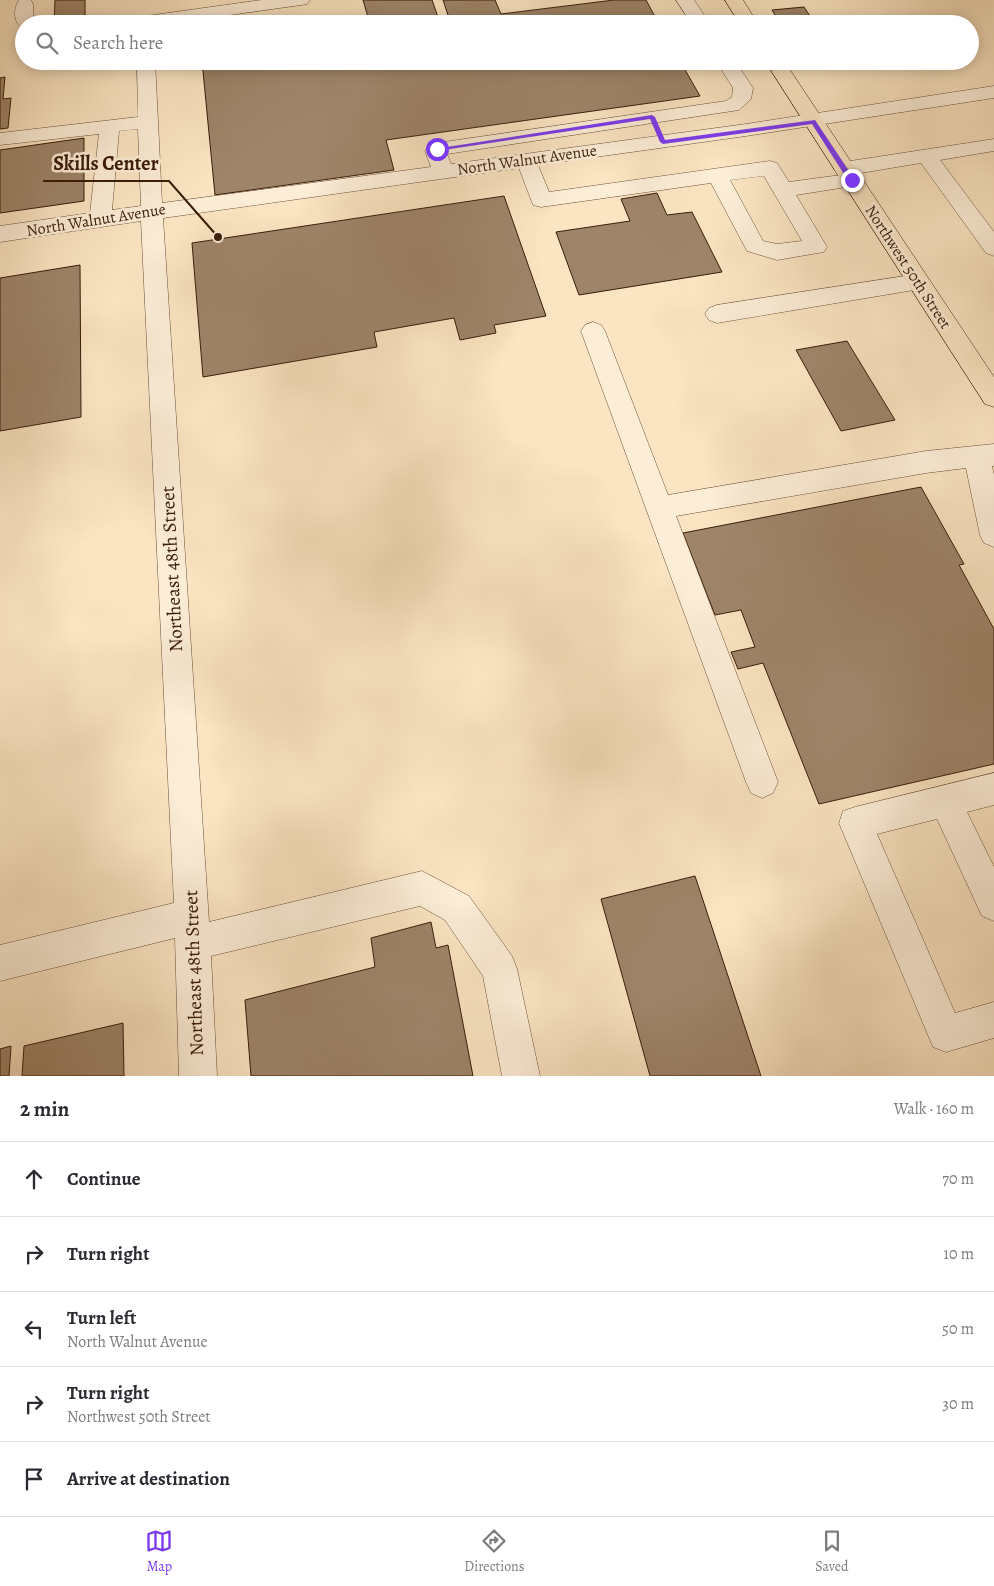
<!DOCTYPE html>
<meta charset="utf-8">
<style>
body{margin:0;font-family:Alegreya,serif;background:#f2f2f3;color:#2b2b33}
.stop{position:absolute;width:15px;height:15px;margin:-11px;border:4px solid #7c3aed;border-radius:50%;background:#fff}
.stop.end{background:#7c3aed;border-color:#fff;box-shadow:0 1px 5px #0008}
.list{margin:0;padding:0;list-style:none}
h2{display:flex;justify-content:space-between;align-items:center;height:65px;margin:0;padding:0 20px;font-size:21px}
h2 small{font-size:16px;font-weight:400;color:#7c7c81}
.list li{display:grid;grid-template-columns:32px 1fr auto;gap:15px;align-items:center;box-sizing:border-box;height:75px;padding:0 20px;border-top:1px solid #e1e1e2}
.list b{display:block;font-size:19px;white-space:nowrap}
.list p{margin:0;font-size:16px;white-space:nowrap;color:#7c7c81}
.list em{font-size:16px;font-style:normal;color:#7c7c81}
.icon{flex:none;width:28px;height:28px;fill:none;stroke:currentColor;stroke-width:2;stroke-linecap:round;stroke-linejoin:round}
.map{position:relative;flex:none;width:994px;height:1076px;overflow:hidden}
.search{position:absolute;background:#fff;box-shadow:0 2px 12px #0003;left:15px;right:15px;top:15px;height:55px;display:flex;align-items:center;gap:12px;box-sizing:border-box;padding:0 18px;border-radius:28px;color:#7c7c81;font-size:19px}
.sheet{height:440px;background:#fff}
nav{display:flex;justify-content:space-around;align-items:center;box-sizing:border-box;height:70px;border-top:1px solid #e1e1e2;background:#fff;font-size:14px;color:#7c7c81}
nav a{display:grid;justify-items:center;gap:2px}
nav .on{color:#7c3aed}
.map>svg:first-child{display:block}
.building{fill:#9e8469;stroke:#3a1c0a}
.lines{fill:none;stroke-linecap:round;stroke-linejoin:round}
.minor-casing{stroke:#6a4e38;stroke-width:1}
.major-casing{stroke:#3a1c0a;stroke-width:1}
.minor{fill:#fcedd7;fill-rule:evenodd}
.major{fill:#fae4c1;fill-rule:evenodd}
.route{fill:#7c3aed}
.labels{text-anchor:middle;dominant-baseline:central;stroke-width:5;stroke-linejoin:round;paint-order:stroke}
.far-street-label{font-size:16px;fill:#3a1c0a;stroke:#fcedd7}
.street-label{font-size:19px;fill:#3a1c0a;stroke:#fcedd7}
.leader{fill:none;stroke:#3a1c0a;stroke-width:2}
.callout-dot{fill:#3a1c0a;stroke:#fcedd7;stroke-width:2}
.callout-label{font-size:20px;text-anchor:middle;font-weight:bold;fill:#3a1c0a;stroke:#fcedd7;stroke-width:5;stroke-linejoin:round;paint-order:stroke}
</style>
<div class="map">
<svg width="994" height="1076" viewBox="0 0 994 1076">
<rect width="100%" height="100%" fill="#fae4c1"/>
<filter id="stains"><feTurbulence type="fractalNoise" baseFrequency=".004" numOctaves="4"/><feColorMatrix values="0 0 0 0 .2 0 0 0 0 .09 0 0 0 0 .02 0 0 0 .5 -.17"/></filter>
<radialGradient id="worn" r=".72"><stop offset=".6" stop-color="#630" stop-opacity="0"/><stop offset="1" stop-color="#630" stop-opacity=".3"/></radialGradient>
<!-- building -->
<path class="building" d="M55,0H85V22L54,24Z
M363,0H432L440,23L450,21L443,0H495L501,14L614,0H646L659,24H370Z
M804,7L812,19L780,23L772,10Z
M202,61H680L700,96L386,140L394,170L215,195Z
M830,61H882L834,68Z
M5,77L3,99L11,98L8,128L0,129V78Z
M84,138V201L0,213V150Z
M657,193L667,215L692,212L722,272L579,295L556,232L630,221L621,199Z
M504,196L546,316L494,325L496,333L460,340L454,318L374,332L377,347L203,377L192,243Z
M80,265L81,417L0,431V278Z
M847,341L895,420L841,431L796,350Z
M921,487L964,564L959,565L994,629V764L819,804L763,663L738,669L731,652L755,647L741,610L715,615L683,533Z
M695,876L761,1076H650L601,899Z
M431,922L436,948L448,945L473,1076H251L245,1000L375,967L371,938Z
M123,1023L124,1076H22L24,1046Z
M11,1046L9,1076H0V1049Z"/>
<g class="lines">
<defs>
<path id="minor" d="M19,0H31C36,8 31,16 36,24H24V29C13,24 13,9 19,0Z
M262,0H310L307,4L301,5L166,24H116L119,20L125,19Z
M676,0H694L710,24H692Z
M137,61H155L162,203L431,167L425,151L430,144L437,143L726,101L732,97L733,88L716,61H735L753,88L751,99L739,110L447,154L451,164L746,124L994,86V98L746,136L538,165L549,192L770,161L777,163L789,182L841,175L837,174L834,169L837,164L844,162L994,139V151L940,160L994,232V256L986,253L921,163L855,174L859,175L862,180L859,185L796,195L827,247L824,252L777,260L747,251L711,183L541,207L533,205L519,168L163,218L209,922L422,871L469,896L512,956L517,969L540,1076H502L483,976L445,920L420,906L211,956L217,1076H179L175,938L0,981V945L174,903L141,221L0,242V226L90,213L99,134L0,145V133L138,117ZM138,129L141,206L112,210L119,131ZM764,176L802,241L777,244L763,241L730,180Z
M918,274L926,276L929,282L926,288L717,323L709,320L705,314L709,308L717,305Z
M593,322L601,325L605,331L668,495L926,451L994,444V466H992L994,475V547L984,543L980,535L966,468L926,473L676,516L778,782L773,793L762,798L751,793L746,782L581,331L585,325Z
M994,773V805L967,812L994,867V921L982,916L937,819L877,834L955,1013L994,1002V1038L946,1052L933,1047L839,823L843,811L855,807Z"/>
<path id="major" d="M725,0H743L758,24H740Z
M765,61H784L994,377V407L985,404Z"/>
</defs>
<!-- minor casing -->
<use href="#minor" class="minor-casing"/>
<!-- major casing -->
<use href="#major" class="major-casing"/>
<!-- minor -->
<use href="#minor" class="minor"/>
<!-- major -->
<use href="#major" class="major"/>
</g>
<!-- route -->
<path class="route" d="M652,115L655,117L665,140L815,120L855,180L849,182L812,124L663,144L660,142L650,119L437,151L434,149Z"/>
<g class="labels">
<!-- far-street labels -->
<g class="far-street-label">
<text transform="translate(527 160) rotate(-8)">North Walnut Avenue</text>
<text transform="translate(96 220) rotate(-9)">North Walnut Avenue</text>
<text transform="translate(908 267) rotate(57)">Northwest 50th Street</text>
</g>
<!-- street labels -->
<g class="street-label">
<text transform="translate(172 569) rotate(-93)">Northeast 48th Street</text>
<text transform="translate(194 973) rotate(-92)">Northeast 48th Street</text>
</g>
</g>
<!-- callouts -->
<path class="leader" d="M218 237L169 181H43"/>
<circle class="callout-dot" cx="218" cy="237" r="5"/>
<g class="callout-label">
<text x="106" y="170">Skills Center</text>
</g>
<rect width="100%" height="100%" filter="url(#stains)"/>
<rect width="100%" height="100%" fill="url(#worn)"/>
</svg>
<div class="stop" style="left:437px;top:149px"></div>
<div class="stop end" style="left:852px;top:180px"></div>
<div class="search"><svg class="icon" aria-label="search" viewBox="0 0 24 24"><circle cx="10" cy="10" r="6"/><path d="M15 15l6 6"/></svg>Search here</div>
</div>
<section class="sheet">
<h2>2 min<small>Walk · 160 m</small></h2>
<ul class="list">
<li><svg class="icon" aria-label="ahead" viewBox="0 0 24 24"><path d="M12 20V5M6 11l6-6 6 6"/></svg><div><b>Continue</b></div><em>70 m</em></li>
<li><svg class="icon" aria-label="right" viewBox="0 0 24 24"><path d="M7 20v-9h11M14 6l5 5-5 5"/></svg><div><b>Turn right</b></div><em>10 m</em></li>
<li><svg class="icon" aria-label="left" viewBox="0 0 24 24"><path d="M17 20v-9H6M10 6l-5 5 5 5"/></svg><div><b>Turn left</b><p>North Walnut Avenue</p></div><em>50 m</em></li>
<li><svg class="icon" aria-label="right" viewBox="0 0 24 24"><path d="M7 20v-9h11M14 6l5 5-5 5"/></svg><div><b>Turn right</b><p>Northwest 50th Street</p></div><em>30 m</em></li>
<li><svg class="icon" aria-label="arrive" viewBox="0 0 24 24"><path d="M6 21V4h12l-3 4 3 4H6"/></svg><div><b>Arrive at destination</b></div></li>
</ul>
</section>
<nav>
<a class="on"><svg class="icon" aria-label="map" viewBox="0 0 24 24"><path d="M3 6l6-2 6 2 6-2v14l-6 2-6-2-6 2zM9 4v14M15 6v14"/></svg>Map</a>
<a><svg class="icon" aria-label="directions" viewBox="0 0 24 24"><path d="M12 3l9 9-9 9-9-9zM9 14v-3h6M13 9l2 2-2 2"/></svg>Directions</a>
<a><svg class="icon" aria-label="saved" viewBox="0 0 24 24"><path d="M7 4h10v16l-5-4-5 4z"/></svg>Saved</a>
</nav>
